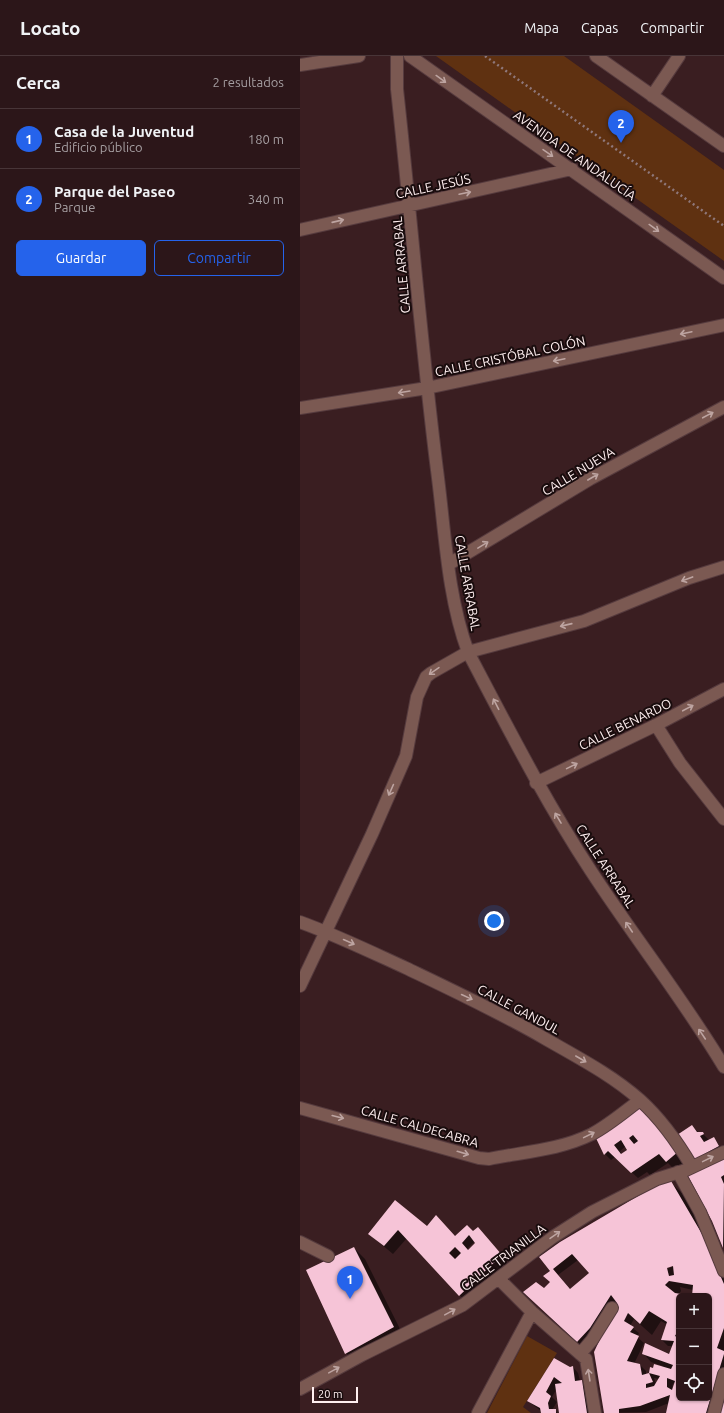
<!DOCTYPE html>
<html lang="es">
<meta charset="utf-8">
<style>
body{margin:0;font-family:Ubuntu,sans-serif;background:#341f22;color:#f1f3f6}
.controls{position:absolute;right:12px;bottom:12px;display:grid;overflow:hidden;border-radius:6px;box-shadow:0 1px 3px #0004}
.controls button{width:36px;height:36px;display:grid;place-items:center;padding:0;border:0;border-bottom:1px solid #483538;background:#2c1619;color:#f1f3f6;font:20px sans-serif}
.scale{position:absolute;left:12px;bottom:10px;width:46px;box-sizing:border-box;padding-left:4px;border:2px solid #ffeff0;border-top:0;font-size:11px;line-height:14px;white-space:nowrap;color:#ffeff0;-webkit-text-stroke:3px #190c0d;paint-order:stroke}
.you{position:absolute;left:194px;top:865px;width:14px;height:14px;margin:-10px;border:3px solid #fff;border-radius:50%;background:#1a73e8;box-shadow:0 0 0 6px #1a73e833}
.badge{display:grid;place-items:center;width:26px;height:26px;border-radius:50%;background:#2563eb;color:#fff;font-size:13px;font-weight:700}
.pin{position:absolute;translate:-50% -33px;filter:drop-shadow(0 1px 2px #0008)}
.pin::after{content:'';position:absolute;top:21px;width:14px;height:12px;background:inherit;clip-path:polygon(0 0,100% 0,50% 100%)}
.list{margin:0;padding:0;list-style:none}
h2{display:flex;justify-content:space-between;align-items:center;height:52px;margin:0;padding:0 16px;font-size:17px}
h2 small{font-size:13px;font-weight:400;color:#a69fa2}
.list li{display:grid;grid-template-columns:26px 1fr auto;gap:12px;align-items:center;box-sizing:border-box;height:60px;padding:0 16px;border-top:1px solid #483538}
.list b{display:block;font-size:15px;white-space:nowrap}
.list p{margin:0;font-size:13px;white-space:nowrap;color:#a69fa2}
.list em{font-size:13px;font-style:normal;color:#a69fa2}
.actions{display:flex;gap:8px;padding:12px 16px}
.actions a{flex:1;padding:9px 0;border:1px solid #2563eb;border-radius:6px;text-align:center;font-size:14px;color:#2563eb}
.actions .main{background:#2563eb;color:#fff}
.icon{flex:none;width:22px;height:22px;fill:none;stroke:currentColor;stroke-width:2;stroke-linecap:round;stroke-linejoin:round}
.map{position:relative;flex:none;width:424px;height:1357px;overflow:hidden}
header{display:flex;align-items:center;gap:24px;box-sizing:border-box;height:56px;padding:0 20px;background:#2c1619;border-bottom:1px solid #483538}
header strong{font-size:19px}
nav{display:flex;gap:22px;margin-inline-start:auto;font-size:14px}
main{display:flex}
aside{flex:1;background:#2c1619}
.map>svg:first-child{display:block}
.park{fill:#5f3111}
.shadow{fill:#0007;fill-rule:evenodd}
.building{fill:#f6c4d7;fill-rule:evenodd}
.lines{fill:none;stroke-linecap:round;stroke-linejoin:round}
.minor-casing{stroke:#563b3e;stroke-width:14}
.path{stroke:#8f787b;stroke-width:2.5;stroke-dasharray:2 3;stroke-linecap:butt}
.minor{stroke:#7b5952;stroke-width:12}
.oneway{stroke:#bda4a1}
.labels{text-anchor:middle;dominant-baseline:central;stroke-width:4;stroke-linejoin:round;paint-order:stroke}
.street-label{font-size:13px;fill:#ffeff0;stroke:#190c0d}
</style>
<header>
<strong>Locato</strong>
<nav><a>Mapa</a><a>Capas</a><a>Compartir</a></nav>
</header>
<main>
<aside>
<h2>Cerca<small>2 resultados</small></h2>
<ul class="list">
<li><span class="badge">1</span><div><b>Casa de la Juventud</b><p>Edificio público</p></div><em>180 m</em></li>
<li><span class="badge">2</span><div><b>Parque del Paseo</b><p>Parque</p></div><em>340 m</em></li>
</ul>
<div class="actions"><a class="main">Guardar</a><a>Compartir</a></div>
</aside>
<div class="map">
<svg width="424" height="1357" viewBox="0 0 424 1357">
<rect width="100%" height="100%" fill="#3a1e21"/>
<!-- park -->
<path class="park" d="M136,0H264L424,114V205Z
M227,1280L257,1297L223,1351L231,1357H187Z"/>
<!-- shadow -->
<path class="shadow" d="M337,1049L387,1104L375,1114L368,1107L350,1119L347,1116L338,1122L315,1101L311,1104L305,1098L296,1081ZM326,1090L329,1094L322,1099L320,1095Z
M392,1070L399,1077H402L409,1084L414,1082L424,1097V1191L412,1164L402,1108L379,1079Z
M370,1126L382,1137L412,1189L410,1190L424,1224V1323L414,1357H367L369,1347L346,1356L304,1357L318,1247L316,1245L306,1259L286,1294L233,1245L251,1226V1215L240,1201ZM278,1204L297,1224L271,1234L258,1219ZM374,1208V1210L363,1215L362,1213ZM380,1231L393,1234V1240H409V1342H379V1240H385L378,1239L381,1235ZM334,1263L352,1279L361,1265L368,1269L362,1284L368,1290H373L370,1299L343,1297L351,1306L363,1310L354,1314L351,1312L350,1318L346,1319V1315L340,1309L334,1308L344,1287L337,1281L339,1277L330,1270ZM354,1322L359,1323L356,1328ZM373,1327L375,1328L371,1338Z
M95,1145L127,1171L155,1181L173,1176L183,1178L207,1205L168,1248L107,1182L93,1198L69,1178ZM175,1185L176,1187L168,1195L167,1193Z
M54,1192L65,1203L105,1283L57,1308L46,1297Z
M254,1303L270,1312L273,1311L278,1317L280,1325L290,1334L294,1357H260L256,1334L252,1341L257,1346L252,1354L258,1357H242L241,1355L228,1345Z"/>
<!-- building -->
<path class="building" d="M338,1048L379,1095L366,1106L359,1098L331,1117L308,1095L304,1099L295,1080ZM333,1079L338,1085L334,1088L329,1082ZM321,1084L327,1094L321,1098L314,1089Z
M392,1069L397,1076H403L404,1078L400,1080L404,1086L414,1081L419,1090L395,1103L377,1079Z
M424,1098V1119L421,1121L424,1128L423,1192L412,1165L387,1118Z
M367,1123L371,1125L402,1178L424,1228V1272L417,1292L424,1295V1298L406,1357H366L370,1339L340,1350L319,1353V1357H304L294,1296L317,1247L311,1239L290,1272L277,1286L223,1236L236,1226L244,1232L250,1226L243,1220L250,1215L239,1201L260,1186ZM272,1198L289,1217L270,1233L253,1213ZM373,1210L374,1219L369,1220L367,1212ZM369,1225L393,1229L392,1240H409V1342H379V1282L375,1280L379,1273L376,1271L379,1267V1240L387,1239L375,1237L365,1229ZM349,1255L367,1266L361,1284L374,1285L369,1298L345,1287L342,1298L373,1309L371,1313L354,1308L353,1312L350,1311L349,1317L360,1320L354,1330L346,1332V1328L353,1326L349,1317L342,1319L340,1308L327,1305L339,1280L330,1276L334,1271L324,1265L328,1257L340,1268ZM367,1322L375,1325L372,1334L367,1331Z
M95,1144L127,1170L136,1159L155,1180L167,1169L173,1175L178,1171L202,1199L159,1240L98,1174L84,1190L68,1178ZM169,1179L175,1187L168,1194L162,1187ZM155,1191L161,1197L155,1203L149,1197Z
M54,1191L94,1271L45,1298L6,1214Z
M254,1302L270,1311L273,1310L275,1325L282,1324L287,1357H259L255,1328L262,1327L254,1321L246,1336L251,1340L248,1347L249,1353H256V1357H241L240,1352L227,1345Z
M424,1340V1357H419Z"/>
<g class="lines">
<defs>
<path id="minor" d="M97,0V33C111,160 121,287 137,414C145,474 147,539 168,596C207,670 245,745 291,815C334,881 384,944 424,1011
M110,0L424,222
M296,0L424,90
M0,9L59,0
M352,40L379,0
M0,174L272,113
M0,352L127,332L424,269
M149,508L290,423L424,351
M356,669L380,707L424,763
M236,727L356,669L424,633
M0,866C36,879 71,896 106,912C152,934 199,956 244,982C277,1001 312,1019 340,1044C361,1063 378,1087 392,1111
M0,930L72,778L106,700L117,641L126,621L131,617L168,596L284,565L389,522L424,511
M0,1052L179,1102L189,1103C223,1096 260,1094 292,1078C309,1069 324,1056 340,1044
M378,1116L400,1156L424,1215
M0,1186L28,1200
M199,1223L232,1256L286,1303L295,1357
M280,1298L292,1284L312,1252
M0,1333L62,1299L163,1249L253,1181L292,1156L357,1123L386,1114L424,1096
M178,1357L232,1256
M414,1357L424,1318"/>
</defs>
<!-- minor casing -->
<use href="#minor" class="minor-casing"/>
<!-- path -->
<path class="path" d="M185,0L424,170"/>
<!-- minor -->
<use href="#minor" class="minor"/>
</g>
<!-- one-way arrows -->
<defs><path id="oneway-shaft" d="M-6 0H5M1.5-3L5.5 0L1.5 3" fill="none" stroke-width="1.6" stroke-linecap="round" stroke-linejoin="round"/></defs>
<g class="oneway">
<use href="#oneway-shaft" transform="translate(141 23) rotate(36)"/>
<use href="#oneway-shaft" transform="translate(248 97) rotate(35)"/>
<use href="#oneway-shaft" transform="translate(165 137) rotate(-12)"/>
<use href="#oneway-shaft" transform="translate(38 165) rotate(-13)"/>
<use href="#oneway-shaft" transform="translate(354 172) rotate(36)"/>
<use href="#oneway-shaft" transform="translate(386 277) rotate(168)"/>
<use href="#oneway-shaft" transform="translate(259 304) rotate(168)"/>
<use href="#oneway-shaft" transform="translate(104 336) rotate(171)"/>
<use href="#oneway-shaft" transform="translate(408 359) rotate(-28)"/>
<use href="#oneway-shaft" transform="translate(293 421) rotate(-30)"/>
<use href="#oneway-shaft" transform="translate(183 489) rotate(-31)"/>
<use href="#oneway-shaft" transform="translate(387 523) rotate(160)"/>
<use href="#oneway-shaft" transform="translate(266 569) rotate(167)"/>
<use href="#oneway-shaft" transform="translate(134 615) rotate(145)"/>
<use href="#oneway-shaft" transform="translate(196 648) rotate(-117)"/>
<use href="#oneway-shaft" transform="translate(388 652) rotate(-28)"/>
<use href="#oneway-shaft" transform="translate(272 710) rotate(-26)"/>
<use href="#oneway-shaft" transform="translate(91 734) rotate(114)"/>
<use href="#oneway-shaft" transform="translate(258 762) rotate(-121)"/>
<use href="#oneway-shaft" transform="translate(329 871) rotate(-124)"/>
<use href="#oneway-shaft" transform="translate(49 886) rotate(24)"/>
<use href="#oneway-shaft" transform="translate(167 941) rotate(25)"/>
<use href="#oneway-shaft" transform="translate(402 978) rotate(-124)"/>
<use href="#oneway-shaft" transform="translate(281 1003) rotate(30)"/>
<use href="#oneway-shaft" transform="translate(38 1061) rotate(14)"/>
<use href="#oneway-shaft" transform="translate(289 1079) rotate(-26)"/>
<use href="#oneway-shaft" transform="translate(163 1097) rotate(16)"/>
<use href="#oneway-shaft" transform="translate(408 1103) rotate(-26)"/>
<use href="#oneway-shaft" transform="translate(255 1179) rotate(-35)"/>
<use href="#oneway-shaft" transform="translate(150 1256) rotate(-29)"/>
<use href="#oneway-shaft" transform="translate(34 1314) rotate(-29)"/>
<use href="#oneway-shaft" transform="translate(289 1319) rotate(-99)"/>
</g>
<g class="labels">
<!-- street labels -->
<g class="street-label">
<text transform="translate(275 99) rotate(35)">AVENIDA DE ANDALUCÍA</text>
<text transform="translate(133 130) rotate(-12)">CALLE JESÚS</text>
<text transform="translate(101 209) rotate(-95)">CALLE ARRABAL</text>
<text transform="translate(210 300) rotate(-12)">CALLE CRISTÓBAL COLÓN</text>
<text transform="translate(278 415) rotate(-31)">CALLE NUEVA</text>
<text transform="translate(168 527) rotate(80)">CALLE ARRABAL</text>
<text transform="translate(325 668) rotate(-26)">CALLE BENARDO</text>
<text transform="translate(306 810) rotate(57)">CALLE ARRABAL</text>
<text transform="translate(219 953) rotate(28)">CALLE GANDUL</text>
<text transform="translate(120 1070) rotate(16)">CALLE CALDECABRA</text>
<text transform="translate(203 1201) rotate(-37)">CALLE TRIANILLA</text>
</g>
</g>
</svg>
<div class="controls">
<button>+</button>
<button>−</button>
<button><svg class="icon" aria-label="locate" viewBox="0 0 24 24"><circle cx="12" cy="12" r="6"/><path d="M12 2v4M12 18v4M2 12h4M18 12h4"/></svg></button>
</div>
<div class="scale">20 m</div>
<div class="you"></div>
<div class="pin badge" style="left:50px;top:1243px">1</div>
<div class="pin badge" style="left:321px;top:87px">2</div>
</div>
</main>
